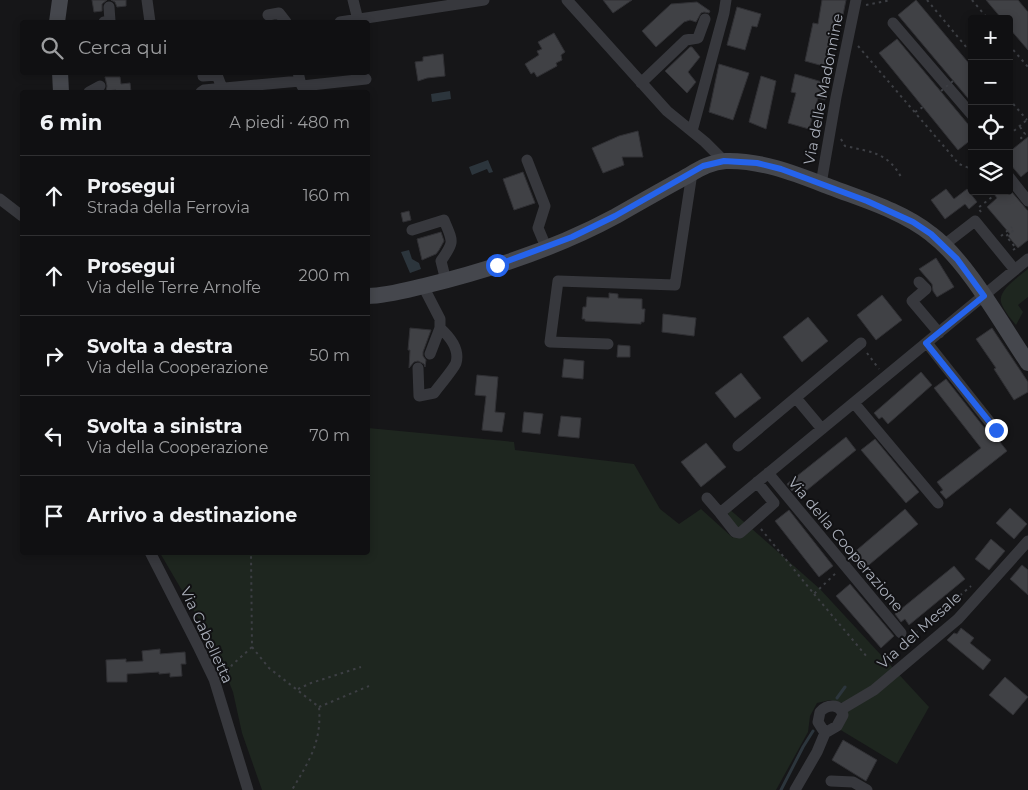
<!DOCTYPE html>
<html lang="it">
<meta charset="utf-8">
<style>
body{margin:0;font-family:Montserrat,sans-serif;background:#19191b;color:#f1f3f6}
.controls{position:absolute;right:15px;top:15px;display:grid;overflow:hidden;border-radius:5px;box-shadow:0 2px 8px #0003}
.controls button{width:45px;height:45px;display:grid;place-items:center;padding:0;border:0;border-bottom:1px solid #303032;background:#101012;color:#f1f3f6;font:25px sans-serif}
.stop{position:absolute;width:15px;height:15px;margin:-11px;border:4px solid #2563eb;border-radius:50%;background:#fff}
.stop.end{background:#2563eb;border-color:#fff;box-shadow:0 1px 5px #0008}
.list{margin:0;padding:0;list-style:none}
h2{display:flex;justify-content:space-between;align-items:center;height:65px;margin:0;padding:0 20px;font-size:21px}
h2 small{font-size:16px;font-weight:400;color:#9c9d9f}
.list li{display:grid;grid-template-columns:32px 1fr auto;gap:15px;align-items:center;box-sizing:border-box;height:80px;padding:0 20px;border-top:1px solid #303032}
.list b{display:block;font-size:19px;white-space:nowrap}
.list p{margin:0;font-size:16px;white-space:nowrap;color:#9c9d9f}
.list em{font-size:16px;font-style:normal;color:#9c9d9f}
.icon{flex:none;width:28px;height:28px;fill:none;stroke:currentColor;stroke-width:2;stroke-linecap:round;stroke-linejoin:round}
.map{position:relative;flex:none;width:1028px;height:790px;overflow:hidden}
.search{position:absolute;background:#101012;box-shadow:0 2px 8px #0003;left:20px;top:20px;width:350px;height:55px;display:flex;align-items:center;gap:12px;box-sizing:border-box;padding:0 18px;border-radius:5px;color:#9c9d9f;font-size:19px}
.panel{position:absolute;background:#101012;box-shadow:0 2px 8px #0003;left:20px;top:90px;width:350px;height:465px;border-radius:5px}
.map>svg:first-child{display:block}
.green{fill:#1e261f}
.water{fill:#2c353c}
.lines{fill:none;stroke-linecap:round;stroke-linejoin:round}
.stream{stroke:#2c353c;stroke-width:3}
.building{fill:#404145;stroke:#303034}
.path{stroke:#3d3f44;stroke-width:2;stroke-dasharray:2.5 4;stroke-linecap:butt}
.street{stroke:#37383d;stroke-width:11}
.secondary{stroke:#45474d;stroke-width:16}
.path-bridge{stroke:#3d3f44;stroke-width:2;stroke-dasharray:2.5 4;stroke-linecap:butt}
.route{stroke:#2563eb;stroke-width:6}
.labels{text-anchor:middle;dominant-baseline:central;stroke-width:4;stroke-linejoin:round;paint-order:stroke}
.street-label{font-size:15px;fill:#a8adb8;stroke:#111113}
</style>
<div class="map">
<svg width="1028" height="790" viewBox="0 0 1028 790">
<rect width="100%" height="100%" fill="#161618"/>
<!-- green -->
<path class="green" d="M1028,269V297L1018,305L1023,312L1016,325C1011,319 1005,312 1002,305C995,291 1019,277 1028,269Z
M368,428L514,442L515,450L634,464L660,509L679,524L701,509L733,538L727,507L820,589L929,707L897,764L839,729L848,713L843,703L830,700L817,703L810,716L808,732L776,790H262L242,733L233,692L214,645L160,553L368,552Z"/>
<!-- water -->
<path class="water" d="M450,91L451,99L432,102L431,94Z
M488,160L493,172L489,173L487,169L472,175L469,167Z
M409,250L412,259L419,263L421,269L410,273L401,252Z"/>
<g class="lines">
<!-- stream -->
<path class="stream" d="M837,698L845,687
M781,790L803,747L813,731"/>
</g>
<!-- building -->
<path class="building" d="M92,0H107L102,4V11L94,12Z
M111,0H126V6L117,7L115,2Z
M603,0H632L613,13Z
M822,0H846L842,20L837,19L827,67L805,61L813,23L818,24Z
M916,0L972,67V103L898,15Z
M986,0H1018L1028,12V50L1009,28V19H1002Z
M697,2L710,11L709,13L704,12L701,13L696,22L690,20L684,22L656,47L642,31L671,4Z
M737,7L761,14L757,27L752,26L745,50L727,45Z
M554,33L565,52L561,55L562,60L556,63L557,66L537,77L534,72L531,74L525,64L539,55L537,51L542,49L538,42Z
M897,39L972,129V139L958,150L879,53Z
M690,47H692L700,57L688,72L696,82L687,93L665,71Z
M443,54L445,76L427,78L418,81L415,62L423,61V57Z
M719,64L749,73L733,120L709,112Z
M795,74L829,84L825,100L818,98L809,129L788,123L796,93L791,92Z
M761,76L776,81L766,129L749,122Z
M105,77H120L121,84L130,83L131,92H117L116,90L106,91L107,86Z
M638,131L643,157H622L624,165L603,173L592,148L619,136Z
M1028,137V171L1021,177L1009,163V152Z
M523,172L535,203L514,210L503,179Z
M946,189L954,199L967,189L977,202L969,209L965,204L945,219L931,200Z
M992,191H1011L1028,211V240L1018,248L1008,236L1010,234L987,207L997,198Z
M409,211L411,220L403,222L401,213Z
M441,232L444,241L439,250L436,254L422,260L417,239Z
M936,258L954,287L937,297L933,291L932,284L919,269Z
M609,293L618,294V298L642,299V309H645L644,322H641V324L585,321V319H582L583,307H586L587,297L609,298Z
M882,295L902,320L876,340L857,315Z
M663,314L696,318L694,336L662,332Z
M808,317L828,341L802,362L783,337Z
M410,328L431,330L423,352V356L426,360L425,367L424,364L418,361L414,362L409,368L410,350H408Z
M992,328L1028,382V392L1014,400L994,369L996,368L976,339Z
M618,345L630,346V357H617Z
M564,359L584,361L583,379L562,377Z
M921,372L932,385L888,424L882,417L879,419L874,413Z
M741,373L761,398L735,418L715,393Z
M477,375L498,377L495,412L505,413L502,432L482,430L486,396L475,395Z
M946,379L990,435L996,437L1007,451L946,499L940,492L943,490L937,482L981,448L934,388Z
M524,412L543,414L540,434L522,432Z
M561,416L581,418L579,438L558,436Z
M846,437L856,450L801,495L795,488L792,491L787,484Z
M875,439L919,492L906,503L861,450Z
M706,443L726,467L701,487L681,462Z
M1010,508L1027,524L1014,539L996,523Z
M905,509L918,524L864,569L851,555Z
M789,510L833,566L819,577L775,521Z
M991,539L1005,551L989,570L975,559Z
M1022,565L1028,570V595L1010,579Z
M954,566L965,579L909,625L905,619L901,622L895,614Z
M850,584L894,636L881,648L836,596Z
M961,628L974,638L970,643L991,660L983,670L947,640L954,633L957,634Z
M160,649V654L185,652L186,664H181L182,676L170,677V673L159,674V672L127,674V682H107L106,660L126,659V662L143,661L142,651Z
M1005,677L1028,697L1013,715L989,695Z
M843,740L877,760L866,781L832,760Z"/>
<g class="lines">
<!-- path -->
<path class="path" d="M927,0L972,54
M972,0L988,19
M866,5L891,0
M1009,34L1012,32
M1009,45L1028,67
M858,46L959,164L969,168L972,166
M971,66L972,65
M1009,99L1027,120
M915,112L923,107
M1020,127L1025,134L1021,138L1023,141
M1009,135L1028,119
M841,139L845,146C872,152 889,153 902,179
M1009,140L1011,143L1009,145
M1009,148L1012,151
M981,212L978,208L992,197L987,191
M1001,236L1012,227
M1013,250L1016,248L1006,236L1014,230
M867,353L879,369
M761,529L814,594L837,572
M814,594L868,658
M911,628L916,633L971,586
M252,647L269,668L319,707C322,742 309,761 292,790
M225,678L232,665L252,647L251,552
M298,689L311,683L361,667
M319,707L369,686"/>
<!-- street -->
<path class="street" d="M147,0L150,22
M353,0L358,20
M567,0L667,111L705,142L724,161
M268,15L279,13L286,22
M104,22L110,21L109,7
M340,22L484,0
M893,23L972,115
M203,76L217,75L222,88
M300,81L302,86L366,79
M641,83L686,40L698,38L705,19
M89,92L100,86
M201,92L204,90L300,81L298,72
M692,131L724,13L726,0
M527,160L545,206L538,228L546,247
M1009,177L1028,201
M821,184L836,97L856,0
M0,199L22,216
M412,230L444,220C453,242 455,241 441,261L446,281
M944,245L975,221L1015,270
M919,282L926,289L912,301L939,333
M927,343L996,430
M608,344L550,342L558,281L675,285L692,173
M430,354L440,328
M418,368L419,396L434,393C439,386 453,370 456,363C460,349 449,336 440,328V319L423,286
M796,398L822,429
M854,403L938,503
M738,446L861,343
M768,473L901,633
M757,482L774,503L740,533L735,532L720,513L1028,259
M707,498L720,513
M150,552L198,646L214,679L248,790
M842,709L874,690L958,619L1028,541
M831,781L853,782L867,790
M795,790L817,752L825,733L837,726L843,715C840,703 827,704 820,712L818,722L825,733"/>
<!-- secondary -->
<path class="secondary" d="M57,22L60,0
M60,72L61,92
M368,296C386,296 407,290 424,286C490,270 557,248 616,216C637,204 658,192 680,180C695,172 708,162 726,161C762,160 796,174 830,187C864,200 902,211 931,234C968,262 1001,323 1028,363"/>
<!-- path-bridge -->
<path class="path-bridge" d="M941,91L953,81"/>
</g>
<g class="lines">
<!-- route -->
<path class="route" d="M497,265L572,237L615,216L703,166L724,161L757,163L781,169L867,201L913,222L931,234L957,259L984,296L926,343L996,430"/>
</g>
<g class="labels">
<!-- street labels -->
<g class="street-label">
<text transform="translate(823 89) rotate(-79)">Via delle Madonnine</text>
<text transform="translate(846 544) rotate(50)">Via della Cooperazione</text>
<text transform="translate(919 630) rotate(-42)">Via del Mesale</text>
<text transform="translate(207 635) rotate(65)">Via Gabelletta</text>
</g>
</g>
</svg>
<div class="controls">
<button>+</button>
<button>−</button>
<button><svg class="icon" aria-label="locate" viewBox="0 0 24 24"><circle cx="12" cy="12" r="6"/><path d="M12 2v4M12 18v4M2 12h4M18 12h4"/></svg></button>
<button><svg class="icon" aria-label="layers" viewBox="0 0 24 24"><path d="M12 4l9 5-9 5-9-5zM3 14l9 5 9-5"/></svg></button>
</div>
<div class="stop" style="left:497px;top:265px"></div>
<div class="stop end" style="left:996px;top:430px"></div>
<div class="search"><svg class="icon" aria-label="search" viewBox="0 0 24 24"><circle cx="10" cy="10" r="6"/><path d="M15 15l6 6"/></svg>Cerca qui</div>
<section class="panel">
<h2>6 min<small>A piedi · 480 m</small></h2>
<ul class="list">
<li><svg class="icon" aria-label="ahead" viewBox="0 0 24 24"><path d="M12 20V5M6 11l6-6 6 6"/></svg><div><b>Prosegui</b><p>Strada della Ferrovia</p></div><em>160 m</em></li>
<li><svg class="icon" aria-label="ahead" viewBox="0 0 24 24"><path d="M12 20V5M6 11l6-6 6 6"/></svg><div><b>Prosegui</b><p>Via delle Terre Arnolfe</p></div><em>200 m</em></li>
<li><svg class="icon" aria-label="right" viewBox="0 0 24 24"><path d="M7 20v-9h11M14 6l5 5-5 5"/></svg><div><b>Svolta a destra</b><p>Via della Cooperazione</p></div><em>50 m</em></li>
<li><svg class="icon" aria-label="left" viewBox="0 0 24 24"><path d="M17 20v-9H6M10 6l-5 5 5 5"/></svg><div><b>Svolta a sinistra</b><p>Via della Cooperazione</p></div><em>70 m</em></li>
<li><svg class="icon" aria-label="arrive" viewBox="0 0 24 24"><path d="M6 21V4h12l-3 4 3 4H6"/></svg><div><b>Arrivo a destinazione</b></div></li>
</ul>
</section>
</div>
